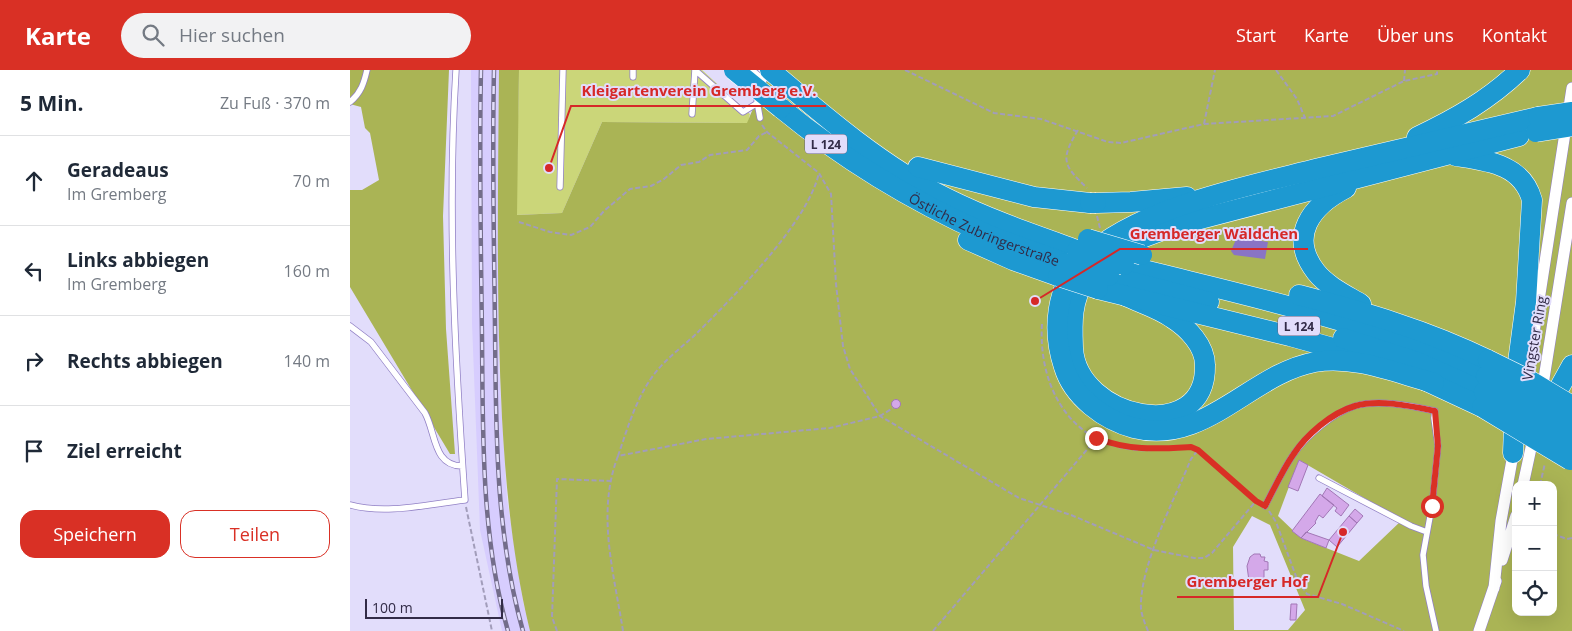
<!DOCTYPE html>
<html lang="de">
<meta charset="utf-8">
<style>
body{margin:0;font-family:"Open Sans",sans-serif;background:#f2f2f3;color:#1f2937}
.controls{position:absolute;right:15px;bottom:15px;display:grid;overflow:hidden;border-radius:10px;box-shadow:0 5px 20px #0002}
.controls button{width:45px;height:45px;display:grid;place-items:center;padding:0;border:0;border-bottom:1px solid #e0e1e3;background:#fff;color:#1f2937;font:25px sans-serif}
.scale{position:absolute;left:15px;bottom:12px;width:138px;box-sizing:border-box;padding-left:5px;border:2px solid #322b47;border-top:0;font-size:14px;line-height:18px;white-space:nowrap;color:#322b47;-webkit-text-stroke:4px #e2ddfb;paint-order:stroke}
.stop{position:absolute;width:15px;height:15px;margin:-11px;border:4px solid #d93025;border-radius:50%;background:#fff}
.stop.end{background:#d93025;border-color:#fff;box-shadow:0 1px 5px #0008}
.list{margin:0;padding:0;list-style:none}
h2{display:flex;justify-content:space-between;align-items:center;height:65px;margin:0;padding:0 20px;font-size:21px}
h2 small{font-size:16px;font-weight:400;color:#747a83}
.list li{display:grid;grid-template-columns:32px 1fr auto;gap:15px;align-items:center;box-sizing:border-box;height:90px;padding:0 20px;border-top:1px solid #e0e1e3}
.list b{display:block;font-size:19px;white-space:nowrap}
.list p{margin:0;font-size:16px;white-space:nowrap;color:#747a83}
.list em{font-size:16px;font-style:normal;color:#747a83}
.actions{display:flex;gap:10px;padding:15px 20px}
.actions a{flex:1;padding:11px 0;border:1px solid #d93025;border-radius:15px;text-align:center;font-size:18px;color:#d93025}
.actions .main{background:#d93025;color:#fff}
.icon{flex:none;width:28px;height:28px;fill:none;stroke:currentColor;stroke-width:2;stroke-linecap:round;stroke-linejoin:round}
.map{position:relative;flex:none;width:1222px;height:561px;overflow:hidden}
header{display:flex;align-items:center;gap:30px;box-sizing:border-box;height:70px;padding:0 25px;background:#d93025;color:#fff}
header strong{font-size:24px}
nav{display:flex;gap:28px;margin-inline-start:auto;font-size:18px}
.search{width:350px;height:45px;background:#f2f2f3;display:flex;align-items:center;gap:12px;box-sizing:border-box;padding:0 18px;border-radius:28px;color:#747a83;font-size:19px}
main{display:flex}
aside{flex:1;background:#fff}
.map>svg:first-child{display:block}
.built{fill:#d7cdfe}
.green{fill:#cbd679}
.forest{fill:#aab455;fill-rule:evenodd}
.water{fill:#8974c5}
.building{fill:#d4a8e9;stroke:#a277b6}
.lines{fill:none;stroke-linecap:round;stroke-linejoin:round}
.lane-casing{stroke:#9180c5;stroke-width:7}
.street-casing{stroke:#9180c5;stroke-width:12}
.highway-casing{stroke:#fff;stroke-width:21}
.path{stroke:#a29dba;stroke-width:2;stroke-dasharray:5 2.5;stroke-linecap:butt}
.lane{stroke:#fff;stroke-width:5.5}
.street{stroke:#fff;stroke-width:11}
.highway{stroke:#1d99d1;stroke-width:20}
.rail-casing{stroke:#736d8a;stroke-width:4.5}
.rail{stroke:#e2ddfb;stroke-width:2.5;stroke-dasharray:8;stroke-linecap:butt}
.highway-bridge-casing{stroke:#fff;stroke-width:21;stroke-linecap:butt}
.highway-bridge{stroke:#1d99d1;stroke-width:20}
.route{stroke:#d93025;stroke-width:6}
.labels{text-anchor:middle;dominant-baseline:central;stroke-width:4;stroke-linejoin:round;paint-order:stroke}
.shield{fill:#e2ddfb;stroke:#67607d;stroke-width:1}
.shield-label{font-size:12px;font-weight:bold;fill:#322b47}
.street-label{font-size:14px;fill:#322b47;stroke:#e2ddfb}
.leader{fill:none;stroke:#d62828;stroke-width:2}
.callout-dot{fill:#d62828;stroke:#e2ddfb;stroke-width:2}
.callout-label{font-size:15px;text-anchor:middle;font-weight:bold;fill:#d62828;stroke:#e2ddfb;stroke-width:4;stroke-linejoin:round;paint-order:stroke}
</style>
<header>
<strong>Karte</strong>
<div class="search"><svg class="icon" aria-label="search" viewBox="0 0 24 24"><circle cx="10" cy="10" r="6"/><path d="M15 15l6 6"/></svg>Hier suchen</div>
<nav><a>Start</a><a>Karte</a><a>Über uns</a><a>Kontakt</a></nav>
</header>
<main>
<aside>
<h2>5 Min.<small>Zu Fuß · 370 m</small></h2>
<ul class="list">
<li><svg class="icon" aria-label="ahead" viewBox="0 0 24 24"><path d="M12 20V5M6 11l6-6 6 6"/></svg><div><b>Geradeaus</b><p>Im Gremberg</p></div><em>70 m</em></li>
<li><svg class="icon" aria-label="left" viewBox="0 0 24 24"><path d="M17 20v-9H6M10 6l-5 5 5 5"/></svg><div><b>Links abbiegen</b><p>Im Gremberg</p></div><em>160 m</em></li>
<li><svg class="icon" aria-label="right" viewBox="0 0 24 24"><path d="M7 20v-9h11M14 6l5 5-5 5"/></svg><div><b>Rechts abbiegen</b></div><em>140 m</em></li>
<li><svg class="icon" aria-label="arrive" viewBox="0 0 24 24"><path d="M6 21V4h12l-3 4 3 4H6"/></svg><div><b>Ziel erreicht</b></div></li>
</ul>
<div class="actions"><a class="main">Speichern</a><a>Teilen</a></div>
</aside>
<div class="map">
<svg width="1222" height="561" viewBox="0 0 1222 561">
<rect width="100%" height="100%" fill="#e2ddfb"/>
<!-- built -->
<path class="built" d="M121,0H149V299L157,429L173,531L180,561H152L130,460L122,253Z"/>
<!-- green -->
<path class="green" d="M169,0H352L400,44L398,53L252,52L212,143L166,145Z"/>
<!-- forest -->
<path class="forest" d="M0,0H99L93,146L96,259L105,384H100L0,217V120H12L29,110L20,63L15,58L11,37L0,34Z
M149,0H169L167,145L212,143L252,52L397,53L419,0H1222V561H180C163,491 156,420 152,348C146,232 148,116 149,0ZM949,390L1052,450L1009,491L951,468L928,446ZM1166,415H1203V542H1166ZM902,446L920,455L955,540L938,560H884L883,477Z"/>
<!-- water -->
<path class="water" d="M887,167L918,172L915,189L884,185L881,181Z"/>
<!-- building -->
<path class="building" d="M541.5 334a4.5 4.5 0 1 1 9 0a4.5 4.5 0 1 1-9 0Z
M949,390L958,395L948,421L938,417Z
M977,418L999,435L991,446L985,441L987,438L972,426Z
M970,424L984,435L973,448L969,445L965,452L966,453L951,468L942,461Z
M1005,439L1013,446L1007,453L999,446Z
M999,446L1007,453L987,477L979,470Z
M956,462L979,470L976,478L951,468Z
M904,484H910L911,487H915L914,491L918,492V500H914V511H899L897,496L900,487Z
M941,534H947L946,550H940Z"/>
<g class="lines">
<defs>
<path id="lane" d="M345,0L393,42L406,34
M402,0L414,10
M283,7V0
M407,31L410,48
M0,32C11,23 14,13 17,0
M342,44L345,0
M210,117L213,0
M0,256L21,272L75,343C86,363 83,396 112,396
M969,408L1061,456L1077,462
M0,435C37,445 78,434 115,430C105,286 97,144 106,0
M915,436C924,419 932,401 943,385C956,366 983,343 1005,336C1029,329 1062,336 1085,341L1084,348L1088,376L1082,436L1073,485L1076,516L1086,561"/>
<path id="street" d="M1176,314L1222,18
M1192,321L1222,133
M1173,415L1184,364
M1152,490L1166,446
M1144,518L1151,451L1164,379
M1129,561L1146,511"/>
<g id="highway">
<path d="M420,0C474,46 532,96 596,128C638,149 682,164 727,180"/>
<path id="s1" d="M431,38C493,89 562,131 636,164C662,175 689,183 715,193"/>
<path d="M1067,67C1105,49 1139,30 1170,0"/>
<path d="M1106,86C1138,91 1172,94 1182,130L1176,232L1166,307L1163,383"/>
<path d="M568,97L684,127L740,133"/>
<path d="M996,118C961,136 938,166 966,202C977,216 996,225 1011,234"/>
<path d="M746,133L781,132L837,127"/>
<path d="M618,170L663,190L708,206"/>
<path d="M762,187L792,168L827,155L1169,66"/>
<path d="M774,195C896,226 1022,251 1136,306"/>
<path d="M759,206L859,232"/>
<path d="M736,209C721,230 722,253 723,278C727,349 857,377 855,295C855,276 838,258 822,248C808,238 790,233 774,225"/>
<path d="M748,219L940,266L1008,285"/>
<path d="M949,225C1014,242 1077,260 1138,290"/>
<path d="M993,268L1067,292L1134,322"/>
<path d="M1072,309L1132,337"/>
<path d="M1084,313C1046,303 1004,285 965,292C900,304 855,376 784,358C754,350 723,327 714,297C702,261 705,216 735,188C789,137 899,116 970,98C1043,81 1115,64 1188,47"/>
<path d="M1192,338L1207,322L1222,295"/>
</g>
</defs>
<!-- lane casing -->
<use href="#lane" class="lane-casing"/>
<!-- street casing -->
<use href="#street" class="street-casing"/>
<!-- highway casing -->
<use href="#highway" class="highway-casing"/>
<!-- path -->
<path class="path" d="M555,0L644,43L691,49L758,72L771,73L854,54L983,46L1054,11L1087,4V0
M926,0L947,29L955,48
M1054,11L1055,0
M854,54L865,0
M412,55L417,62L469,103L481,124L486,214L493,276L500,299L530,346L669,428L721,445L804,480L844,488H854L862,483L906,431
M728,60C710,90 713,95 737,118
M747,146L750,158
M169,152L200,162L221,165L240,157L254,141L280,119L301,116L314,109L331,95L349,92L360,85L397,80L409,66L417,62
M692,254C688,316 720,375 787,380C804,381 823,378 841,377L848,380L906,431
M268,386C278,357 286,328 305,303C316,289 332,277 346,264C384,226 457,154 469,103
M1190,415L1195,393
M116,437L142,561
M919,441L926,452L947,509L957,524L992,534L1054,561
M1203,464L1217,469L1222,468
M207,561L202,547L207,409L261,411
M273,561C264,503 246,443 268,386L356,369L480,358L530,346L543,338
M583,561L746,369
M798,561C795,554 792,546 791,539C789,497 825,428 841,389L848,380"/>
<!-- lane -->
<use href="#lane" class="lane"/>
<!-- street -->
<use href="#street" class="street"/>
<!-- highway -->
<use href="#highway" class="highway"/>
<defs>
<path id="rail" d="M131,0C129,89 131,179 132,268C133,365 131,467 158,561
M144,0C142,86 144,171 145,257C146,359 145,462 173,561"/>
</defs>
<!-- rail casing -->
<use href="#rail" class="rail-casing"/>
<!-- rail -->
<use href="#rail" class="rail"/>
<defs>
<path id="highway-bridge" d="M384,0L431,38
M1188,47L1222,42
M1186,62L1222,56
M740,133H746
M738,169L792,185
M727,180L774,195
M715,193L759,206
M708,206L748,219
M1138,290L1179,310L1222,336
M1136,306L1177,327L1222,354
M1134,322L1174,343L1222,373
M1132,337L1220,390"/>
</defs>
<!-- highway-bridge casing -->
<use href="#highway-bridge" class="highway-bridge-casing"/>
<!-- highway-bridge -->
<use href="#highway-bridge" class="highway-bridge"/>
</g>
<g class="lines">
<!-- route -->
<path class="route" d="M746,368C780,381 806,379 841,377L848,380L906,431L915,436C924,419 932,401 943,385C956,365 981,343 1005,336C1029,329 1061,336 1085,341L1088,376L1082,436"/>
</g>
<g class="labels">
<!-- shield labels -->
<g class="shield">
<rect x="455" y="64.5" width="42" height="19" rx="4"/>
<rect x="928" y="246.5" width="42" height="19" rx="4"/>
</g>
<g class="shield-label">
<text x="476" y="74">L 124</text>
<text x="949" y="256">L 124</text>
</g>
<!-- street labels -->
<g class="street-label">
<text stroke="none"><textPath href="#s1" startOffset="238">Östliche Zubringerstraße</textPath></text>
<text transform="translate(1184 268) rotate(-80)">Vingster Ring</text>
</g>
</g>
<!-- callouts -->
<path class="leader" d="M199 98L221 36H476M685 231L770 179H958M993 462L968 527H827"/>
<g class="callout-dot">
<circle cx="199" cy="98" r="5"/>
<circle cx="685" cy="231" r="5"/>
<circle cx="993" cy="462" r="5"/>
</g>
<g class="callout-label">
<text x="349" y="26">Kleigartenverein Gremberg e.V.</text>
<text x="864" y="169">Gremberger Wäldchen</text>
<text x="897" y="517">Gremberger Hof</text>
</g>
</svg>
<div class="controls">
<button>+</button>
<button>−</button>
<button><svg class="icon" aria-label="locate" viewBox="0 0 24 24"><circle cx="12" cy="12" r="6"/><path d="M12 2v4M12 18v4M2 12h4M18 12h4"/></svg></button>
</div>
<div class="scale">100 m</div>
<div class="stop" style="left:1082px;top:436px"></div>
<div class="stop end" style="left:746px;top:368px"></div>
</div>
</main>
